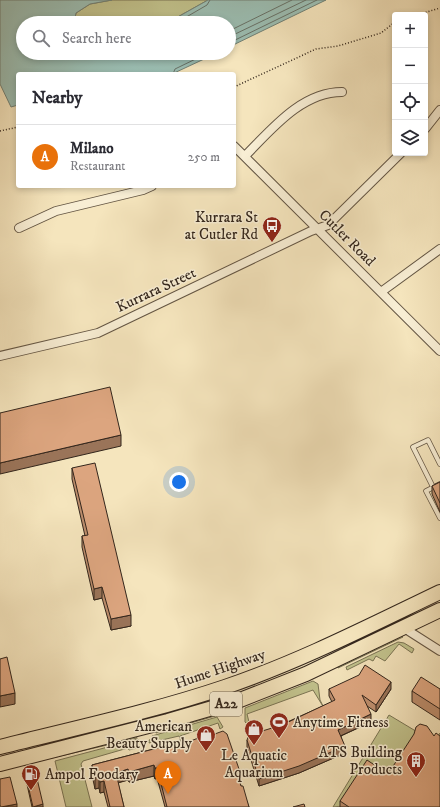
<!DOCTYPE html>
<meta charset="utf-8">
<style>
body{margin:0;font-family:"IM FELL DW Pica",serif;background:#f2f2f3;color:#2b2b33}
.controls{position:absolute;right:12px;top:12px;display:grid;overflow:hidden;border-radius:4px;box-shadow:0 2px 6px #0003}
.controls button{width:36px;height:36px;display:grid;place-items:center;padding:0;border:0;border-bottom:1px solid #e1e1e2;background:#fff;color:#2b2b33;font:20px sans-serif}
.you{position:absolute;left:179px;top:482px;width:14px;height:14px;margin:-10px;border:3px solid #fff;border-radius:50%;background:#1a73e8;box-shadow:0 0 0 6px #1a73e833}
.badge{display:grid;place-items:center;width:26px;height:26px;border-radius:50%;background:#db2777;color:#fff;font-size:13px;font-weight:700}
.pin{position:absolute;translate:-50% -33px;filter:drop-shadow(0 1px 2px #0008)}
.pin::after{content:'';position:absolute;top:21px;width:14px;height:12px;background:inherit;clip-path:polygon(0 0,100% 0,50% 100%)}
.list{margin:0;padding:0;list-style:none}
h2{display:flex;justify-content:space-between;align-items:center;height:52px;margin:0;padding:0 16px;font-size:17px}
h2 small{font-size:13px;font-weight:400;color:#7c7c81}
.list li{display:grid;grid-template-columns:26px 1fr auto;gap:12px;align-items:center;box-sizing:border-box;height:64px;padding:0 16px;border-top:1px solid #e1e1e2}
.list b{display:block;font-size:15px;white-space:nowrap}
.list p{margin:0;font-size:13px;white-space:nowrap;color:#7c7c81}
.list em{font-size:13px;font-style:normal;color:#7c7c81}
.icon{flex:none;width:22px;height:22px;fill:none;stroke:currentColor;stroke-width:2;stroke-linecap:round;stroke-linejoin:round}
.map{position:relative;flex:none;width:440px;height:807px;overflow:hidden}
.search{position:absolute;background:#fff;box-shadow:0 2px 6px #0003;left:16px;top:16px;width:220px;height:44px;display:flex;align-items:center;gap:10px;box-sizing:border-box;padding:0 14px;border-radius:22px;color:#7c7c81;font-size:15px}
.panel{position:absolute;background:#fff;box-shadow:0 2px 6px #0003;left:16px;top:72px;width:220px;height:116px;border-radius:4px}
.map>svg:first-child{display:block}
.green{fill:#c2c38d;stroke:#7a7454}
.water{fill:#9cbfb4;stroke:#728277}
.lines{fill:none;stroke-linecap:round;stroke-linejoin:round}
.shore{stroke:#687268;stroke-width:1}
.lane-casing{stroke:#645644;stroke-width:5.5}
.street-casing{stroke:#645644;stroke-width:10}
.highway-casing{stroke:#33261c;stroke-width:16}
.path{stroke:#33261c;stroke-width:1.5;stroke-dasharray:1 2;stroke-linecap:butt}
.lane{stroke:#f8eed4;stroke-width:4}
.street{stroke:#f8eed4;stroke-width:8}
.highway{stroke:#f5e5bd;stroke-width:14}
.wall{fill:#bd8e6d;stroke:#33261c}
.shaded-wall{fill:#9a7459;stroke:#33261c}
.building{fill:#dca57f;stroke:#33261c}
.labels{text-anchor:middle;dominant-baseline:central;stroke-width:3;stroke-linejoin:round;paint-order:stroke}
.shield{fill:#f8eed4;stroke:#6e6253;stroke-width:1}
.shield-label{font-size:14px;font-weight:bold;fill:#33261c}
.poi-label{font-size:15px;fill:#33261c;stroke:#f8eed4;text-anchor:end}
.street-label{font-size:15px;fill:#33261c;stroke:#f8eed4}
</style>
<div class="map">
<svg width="440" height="807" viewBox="0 0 440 807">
<rect width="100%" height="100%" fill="#f5e5bd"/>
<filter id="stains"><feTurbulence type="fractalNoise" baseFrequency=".005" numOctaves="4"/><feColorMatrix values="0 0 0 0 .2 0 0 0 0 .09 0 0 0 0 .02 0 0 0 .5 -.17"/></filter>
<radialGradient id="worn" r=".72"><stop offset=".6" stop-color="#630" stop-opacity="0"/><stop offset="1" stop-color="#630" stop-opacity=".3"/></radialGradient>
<!-- green -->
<path class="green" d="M112,0H208L167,23H74L76,13L90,4Z
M401,636L403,637L338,668L337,666Z
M398,642L404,643L414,649L412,653L399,644L385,661L376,656L373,661L369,659L347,670L346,667Z
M313,681L318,684L320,700L324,708L313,690L247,714L249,722L247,724L245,722V708Z
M211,715L215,716L156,733L154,731Z
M389,715L434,742L440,733V746C416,764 363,807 333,807Z
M217,717L223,727L220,729L218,723L180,736L181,742L179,736L149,743V740L153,739L152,736Z
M136,736L137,738L52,758V757Z
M138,739L137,748L129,750L128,748L83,761L81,764L92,807H66L55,761Z"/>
<!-- water -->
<path class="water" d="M0,0H112L90,4L76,13L74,23H23V53H217L172,74H18V105L11,107L0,84Z
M208,0H326L229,47V23H167Z"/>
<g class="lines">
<!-- shore -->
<path class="shore" d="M176,23L207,5L210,0
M229,31L292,0
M229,37L306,0
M229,43L317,0
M173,74L175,69L208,53"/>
<defs>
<path id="lane" d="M440,484L426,491L440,518
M433,487L413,447L428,440L440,464"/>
<path id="street" d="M425,129L440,110
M234,146L440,351
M245,156C271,130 301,92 342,92
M19,228L56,211L143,190L152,186
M381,292L440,249
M0,356L98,333L311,231L328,225L401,153
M404,628L440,651"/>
<path id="highway" d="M0,747C75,728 151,712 225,687C299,662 369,626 440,592
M0,764L168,721L240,700L306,674L440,610"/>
</defs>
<!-- lane casing -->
<use href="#lane" class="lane-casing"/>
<!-- street casing -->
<use href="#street" class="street-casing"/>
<!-- highway casing -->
<use href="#highway" class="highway-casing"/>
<!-- path -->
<path class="path" d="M417,15L440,8
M234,87L316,49L338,46L381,33L395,22
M0,131L18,127"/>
<!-- lane -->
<use href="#lane" class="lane"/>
<!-- street -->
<use href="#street" class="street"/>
<!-- highway -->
<use href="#highway" class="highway"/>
</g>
<!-- wall -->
<path class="wall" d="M72,468L131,626L111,630L102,598L94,600L82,547V536H85L72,479Z
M440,482V512L432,494V486Z
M329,689H391L376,712L367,706L371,722L341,736L345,753L299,773L259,786L247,747V740L332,702L329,696Z
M440,689V720L412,702V691Z
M173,744L239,779L241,786L249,807H165L157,778L155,779L154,776L129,782L128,780L118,783L124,807H108L104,792L100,793L99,788L95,789L92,775V765Z
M24,768L43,807H32L24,771Z
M388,774L440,807H340V801Z"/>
<!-- shaded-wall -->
<path class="shaded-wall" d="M121,435V446L0,474V463Z
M102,587V598L94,600V589Z
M131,615V626L111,630V619Z
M391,682V689L376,712V705Z
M15,693V704L0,707V696Z
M371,714V722L338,737V730Z
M345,746V753L299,773L259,786V779Z
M154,765V776L129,782V772Z
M155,768H157V778L155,779Z
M128,769V780L116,783V773Z
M239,769V779L236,780V770Z
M99,777V788L95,789V778Z
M104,781V792L100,793V782Z
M17,804V807H2Z
M43,804V807H33Z"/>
<!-- building -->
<path class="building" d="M110,387L121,435L0,463V413Z
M95,463L131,615L111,619L102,587L94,589L82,536L88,535L72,468Z
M440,482V503L432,486Z
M7,657L15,693L0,696V659Z
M365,665L391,682L376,705L362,695L371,714L338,730L345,746L299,766L259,779L247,740L249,735L282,725L335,700L329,689L359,675Z
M421,677L440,689V709L412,691Z
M420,724L427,726L434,736L436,733L440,736V807H349L340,801L367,760L388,774L414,734L416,727Z
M223,731L227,734L239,769L236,770L241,786H243L249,807H167L157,768H155L154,765L129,772L128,769L116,773L124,807H110L104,781L100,782L99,777L95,778L92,765L173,744H183L211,733L212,735Z
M34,766L43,804L33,807L24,768Z
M10,777L17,804L1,807L0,805V779Z
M304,804L305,807H293Z"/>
<!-- icons -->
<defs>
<symbol id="bus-pin" viewBox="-11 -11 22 30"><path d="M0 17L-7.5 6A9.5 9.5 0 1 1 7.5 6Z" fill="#8f2418" stroke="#f8eed4"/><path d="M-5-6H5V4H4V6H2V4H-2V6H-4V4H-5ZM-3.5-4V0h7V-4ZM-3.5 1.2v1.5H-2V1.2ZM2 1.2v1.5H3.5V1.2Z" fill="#fff"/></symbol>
<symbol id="stadium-pin" viewBox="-11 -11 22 30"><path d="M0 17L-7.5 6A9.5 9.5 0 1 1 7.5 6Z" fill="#8f2418" stroke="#f8eed4"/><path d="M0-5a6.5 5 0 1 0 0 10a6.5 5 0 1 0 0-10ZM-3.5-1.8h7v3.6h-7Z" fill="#fff"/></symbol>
<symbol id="shop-pin" viewBox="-11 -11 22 30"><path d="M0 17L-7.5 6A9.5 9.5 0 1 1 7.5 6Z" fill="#8f2418" stroke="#f8eed4"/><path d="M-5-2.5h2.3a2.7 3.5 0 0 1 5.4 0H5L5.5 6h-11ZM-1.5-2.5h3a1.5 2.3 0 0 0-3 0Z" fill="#fff"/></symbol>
<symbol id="building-pin" viewBox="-11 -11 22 30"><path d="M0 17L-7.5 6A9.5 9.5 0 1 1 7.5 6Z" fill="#8f2418" stroke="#f8eed4"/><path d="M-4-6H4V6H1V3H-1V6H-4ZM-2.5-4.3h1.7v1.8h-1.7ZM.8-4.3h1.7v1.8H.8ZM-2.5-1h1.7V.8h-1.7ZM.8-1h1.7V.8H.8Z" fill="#fff"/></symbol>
<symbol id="fuel-pin" viewBox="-11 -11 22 30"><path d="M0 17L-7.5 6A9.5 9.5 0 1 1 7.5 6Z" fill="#8f2418" stroke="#f8eed4"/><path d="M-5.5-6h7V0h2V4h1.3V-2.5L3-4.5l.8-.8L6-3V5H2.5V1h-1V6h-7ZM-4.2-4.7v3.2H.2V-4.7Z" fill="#fff"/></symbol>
</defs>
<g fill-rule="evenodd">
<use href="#bus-pin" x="261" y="215" width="22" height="30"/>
<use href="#stadium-pin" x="268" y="711" width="22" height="30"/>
<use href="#shop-pin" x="243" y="718" width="22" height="30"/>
<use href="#shop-pin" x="195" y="724" width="22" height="30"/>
<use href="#building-pin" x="405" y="750" width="22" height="30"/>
<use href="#fuel-pin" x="20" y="763" width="22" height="30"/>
</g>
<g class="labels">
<!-- shield labels -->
<rect class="shield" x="210" y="692" width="32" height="24" rx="3"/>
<g class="shield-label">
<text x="226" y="704">A22</text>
</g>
<!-- poi labels -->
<g class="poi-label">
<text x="258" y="217">Kurrara St<tspan x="258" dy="17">at Cutler Rd</tspan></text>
<text x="293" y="722" text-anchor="start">Anytime Fitness</text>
<text x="192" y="726">American<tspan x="192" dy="17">Beauty Supply</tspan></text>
<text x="402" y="752">ATS Building<tspan x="402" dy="17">Products</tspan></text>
<text x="254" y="755" text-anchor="middle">Le Aquatic<tspan x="254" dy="17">Aquarium</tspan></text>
<text x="45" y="774" text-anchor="start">Ampol Foodary</text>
</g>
<!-- street labels -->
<g class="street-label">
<text transform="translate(347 238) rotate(45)">Cutler Road</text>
<text transform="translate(156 290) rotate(-25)">Kurrara Street</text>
<text transform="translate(220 669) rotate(-19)">Hume Highway</text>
</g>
</g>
<rect width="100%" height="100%" filter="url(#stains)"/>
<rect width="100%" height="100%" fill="url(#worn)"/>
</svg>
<div class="controls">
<button>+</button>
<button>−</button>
<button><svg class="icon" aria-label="locate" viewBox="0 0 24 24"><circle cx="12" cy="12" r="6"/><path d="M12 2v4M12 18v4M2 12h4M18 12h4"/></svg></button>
<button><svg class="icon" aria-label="layers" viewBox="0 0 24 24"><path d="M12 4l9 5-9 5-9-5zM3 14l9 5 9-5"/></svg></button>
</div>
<div class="you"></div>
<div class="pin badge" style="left:168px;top:794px;background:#e8710a">A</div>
<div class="search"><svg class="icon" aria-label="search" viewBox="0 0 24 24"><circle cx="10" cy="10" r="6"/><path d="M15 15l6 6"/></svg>Search here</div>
<section class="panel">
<h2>Nearby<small></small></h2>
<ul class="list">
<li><span class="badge" style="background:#e8710a">A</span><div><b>Milano</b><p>Restaurant</p></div><em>250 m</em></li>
</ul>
</section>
</div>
